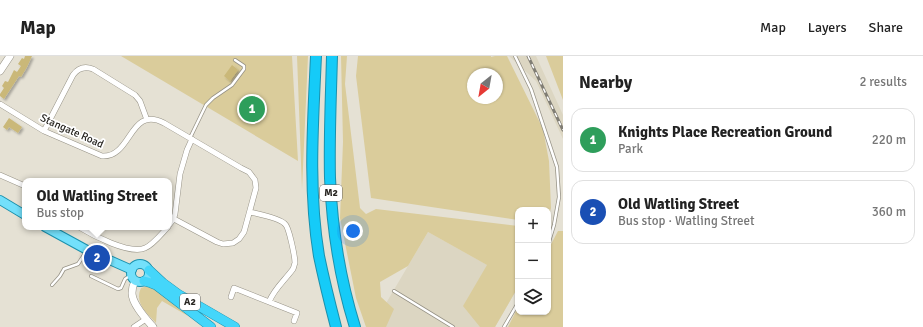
<!DOCTYPE html>
<meta charset="utf-8">
<style>
body{margin:0;font-family:Signika,sans-serif;background:#f2f2f2;color:#222}
.controls{position:absolute;right:12px;bottom:12px;display:grid;overflow:hidden;border-radius:8px;box-shadow:0 1px 3px #0004}
.controls button{width:36px;height:36px;display:grid;place-items:center;padding:0;border:0;border-bottom:1px solid #e0e0e0;background:#fff;color:#222;font:20px sans-serif}
.compass{position:absolute;left:467px;top:12px;width:36px;height:36px;border-radius:50%;background:#fff;box-shadow:0 1px 3px #0004;rotate:211deg}
.you{position:absolute;left:353px;top:175px;width:14px;height:14px;margin:-10px;border:3px solid #fff;border-radius:50%;background:#1a73e8;box-shadow:0 0 0 6px #1a73e833}
.badge{display:grid;place-items:center;width:26px;height:26px;border-radius:50%;background:#438296;color:#fff;font-size:13px;font-weight:700}
.pin{position:absolute;translate:-50% -50%;border:2px solid #fff;box-shadow:0 1px 4px #0006}
.popup{position:absolute;left:22px;top:122px;width:150px;height:52px;box-sizing:border-box;display:grid;place-content:center;border-radius:8px;background:#fff;filter:drop-shadow(0 1px 3px #0005);font-size:13px;white-space:nowrap;color:#767676}
.popup b{font-size:15px;color:#222}
.popup::after{content:'';position:absolute;left:50%;top:100%;margin-left:-8px;border:8px solid transparent;border-top-color:#fff}
.list{margin:0;padding:0;list-style:none}
h2{display:flex;justify-content:space-between;align-items:center;height:52px;margin:0;padding:0 16px;font-size:17px}
h2 small{font-size:13px;font-weight:400;color:#767676}
.list li{display:grid;grid-template-columns:26px 1fr auto;gap:12px;align-items:center;box-sizing:border-box;height:64px;margin:0 8px 8px;padding:0 8px;border:1px solid #e0e0e0;border-radius:12px}
.list b{display:block;font-size:15px;white-space:nowrap}
.list p{margin:0;font-size:13px;white-space:nowrap;color:#767676}
.list em{font-size:13px;font-style:normal;color:#767676}
.icon{flex:none;width:22px;height:22px;fill:none;stroke:currentColor;stroke-width:2;stroke-linecap:round;stroke-linejoin:round}
.map{position:relative;flex:none;width:563px;height:271px;overflow:hidden}
header{display:flex;align-items:center;gap:24px;box-sizing:border-box;height:56px;padding:0 20px;background:#fff;border-bottom:1px solid #e0e0e0}
header strong{font-size:19px}
nav{display:flex;gap:22px;margin-inline-start:auto;font-size:14px}
main{display:flex}
aside{flex:1;background:#fff}
.map>svg:first-child{display:block}
.built{fill:#dcd6c2}
.green{fill:#dacc9b;fill-rule:evenodd}
.building{fill:#cab879;filter:url(#shadow)}
.lines{fill:none;stroke-linecap:round;stroke-linejoin:round}
.service-casing{stroke:#969286;stroke-width:4}
.minor-casing{stroke:#969286;stroke-width:6}
.tertiary-casing{stroke:#969286;stroke-width:8}
.primary-casing{stroke:#1b91ad;stroke-width:10}
.trunk-casing{stroke:#1b91ad;stroke-width:10}
.motorway-casing{stroke:#1b91ad;stroke-width:12}
.service{stroke:#fff;stroke-width:2.5}
.minor{stroke:#fff;stroke-width:5}
.tertiary{stroke:#fff;stroke-width:7}
.primary{stroke:#73e0fb;stroke-width:8}
.trunk{stroke:#44d6fa;stroke-width:9}
.motorway{stroke:#15cbf8;stroke-width:10}
.rail-casing{stroke:#807d74;stroke-width:3}
.rail{stroke:#fff;stroke-width:1.5;stroke-dasharray:4.5;stroke-linecap:butt}
.labels{text-anchor:middle;dominant-baseline:central;stroke-width:3.5;stroke-linejoin:round;paint-order:stroke}
.shield{fill:#fff;stroke:#686664;stroke-width:1}
.shield-label{font-size:10px;font-weight:bold;fill:#272521}
.street-label{font-size:11px;fill:#272521;stroke:#fff}
</style>
<header>
<strong>Map</strong>
<nav><a>Map</a><a>Layers</a><a>Share</a></nav>
</header>
<main>
<div class="map">
<svg width="563" height="271" viewBox="0 0 563 271">
<defs>
<filter id="shadow"><feDropShadow dx="2" dy="2" stdDeviation="1" flood-color="#0004"/></filter>
</defs>
<rect width="100%" height="100%" fill="#e5e1d4"/>
<!-- built -->
<path class="built" d="M509,0H536L563,59V83L536,25Z
M428,176L518,226V231L495,271H372Z"/>
<!-- green -->
<path class="green" d="M121,0H292L298,105Z
M297,0H308L302,133Z
M341,0H347L345,28L360,152L366,158L376,153L518,170V231L495,271H480L463,250L487,209L428,176L408,210L380,226L381,241L394,253L386,271H366L356,242L340,162L343,86Z
M358,0H491V1L495,0H507L543,73L549,105L551,152L548,161V154H518V164L371,142L356,20ZM473,18H497V42H473Z
M546,0H563V44Z
M558,175H563V271H508L518,251V256H548V194Z
M148,230L156,233L188,260L162,245L157,252L156,267C147,257 134,247 141,232Z"/>
<!-- building -->
<path class="building" d="M25,0H32L27,11L21,21L19,20L4,43L0,40V38L4,32L2,30L5,25L8,26L14,14L17,16L21,10L18,8L22,2L24,3Z
M232,9L238,14L230,25L224,20Z
M9,62L22,71L18,77L9,71L7,74L3,71Z"/>
<g class="lines">
<defs>
<path id="service" d="M515,0L531,33L557,111L559,141L554,169L548,189
M190,82L206,49L213,42L232,29L244,13V10L235,4
M91,220L118,233L121,232L125,223L131,219
M52,229L60,220L64,213L78,208L86,196
M394,235L453,271
M504,271L518,247"/>
<path id="minor" d="M0,48L31,67L44,75L102,100C132,102 129,49 164,67L241,112L249,116L255,124L256,132L244,176L239,183L233,187L223,188L217,186L174,163
M44,75L73,19C78,12 85,10 93,13L135,39L140,45L147,64
M0,119L25,130
M250,156C258,158 280,162 285,168C289,171 295,201 295,207C294,209 294,211 293,213C285,224 274,233 269,246
M169,169L173,164L175,158L180,118L187,94L192,83
M79,171C92,179 130,199 145,192C153,189 162,177 168,171
M231,241L234,232L297,257L294,265
M134,271L146,263"/>
<path id="tertiary" d="M0,15L10,0
M135,225C133,229 132,232 132,237C132,248 146,263 153,271"/>
<path id="primary" d="M0,144L25,159
M45,171L87,194L132,214
M131 217a9 9 0 1 1 18 0a9 9 0 1 1-18 0Z"/>
<path id="trunk" d="M149,214L163,227L178,238L235,271
M144,225L151,227L156,229L211,271"/>
<path id="motorway" d="M316,0C313,66 308,134 319,200C324,224 330,248 336,271
M332,0C331,40 329,81 330,122C332,172 340,223 355,271"/>
</defs>
<!-- service casing -->
<use href="#service" class="service-casing"/>
<!-- minor casing -->
<use href="#minor" class="minor-casing"/>
<!-- tertiary casing -->
<use href="#tertiary" class="tertiary-casing"/>
<!-- primary casing -->
<use href="#primary" class="primary-casing"/>
<!-- trunk casing -->
<use href="#trunk" class="trunk-casing"/>
<!-- motorway casing -->
<use href="#motorway" class="motorway-casing"/>
<!-- service -->
<use href="#service" class="service"/>
<!-- minor -->
<use href="#minor" class="minor"/>
<!-- tertiary -->
<use href="#tertiary" class="tertiary"/>
<!-- primary -->
<use href="#primary" class="primary"/>
<!-- trunk -->
<use href="#trunk" class="trunk"/>
<!-- motorway -->
<use href="#motorway" class="motorway"/>
<defs>
<path id="rail" d="M528,0L563,74"/>
</defs>
<!-- rail casing -->
<use href="#rail" class="rail-casing"/>
<!-- rail -->
<use href="#rail" class="rail"/>
</g>
<g class="labels">
<!-- shield labels -->
<g class="shield">
<rect x="320" y="129" width="22" height="16" rx="3"/>
<rect x="180" y="238" width="20" height="16" rx="3"/>
</g>
<g class="shield-label">
<text x="331" y="137">M2</text>
<text x="190" y="246">A2</text>
</g>
<!-- street labels -->
<g class="street-label">
<text transform="translate(72 75) rotate(24)">Stangate Road</text>
</g>
</g>
</svg>
<div class="controls">
<button>+</button>
<button>−</button>
<button><svg class="icon" aria-label="layers" viewBox="0 0 24 24"><path d="M12 4l9 5-9 5-9-5zM3 14l9 5 9-5"/></svg></button>
</div>
<svg class="compass" viewBox="-18 -18 36 36"><path d="M0-13l5 13h-10z" fill="#e53935"/><path d="M0 13l5-13h-10z" fill="#767676"/></svg>
<div class="you"></div>
<div class="pin badge" style="left:252px;top:53px;background:#2e9e5b">1</div>
<div class="pin badge" style="left:97px;top:202px;background:#1a4fb4">2</div>
<div class="popup"><b>Old Watling Street</b>Bus stop</div>
</div>
<aside>
<h2>Nearby<small>2 results</small></h2>
<ul class="list">
<li><span class="badge" style="background:#2e9e5b">1</span><div><b>Knights Place Recreation Ground</b><p>Park</p></div><em>220 m</em></li>
<li><span class="badge" style="background:#1a4fb4">2</span><div><b>Old Watling Street</b><p>Bus stop · Watling Street</p></div><em>360 m</em></li>
</ul>
</aside>
</main>
